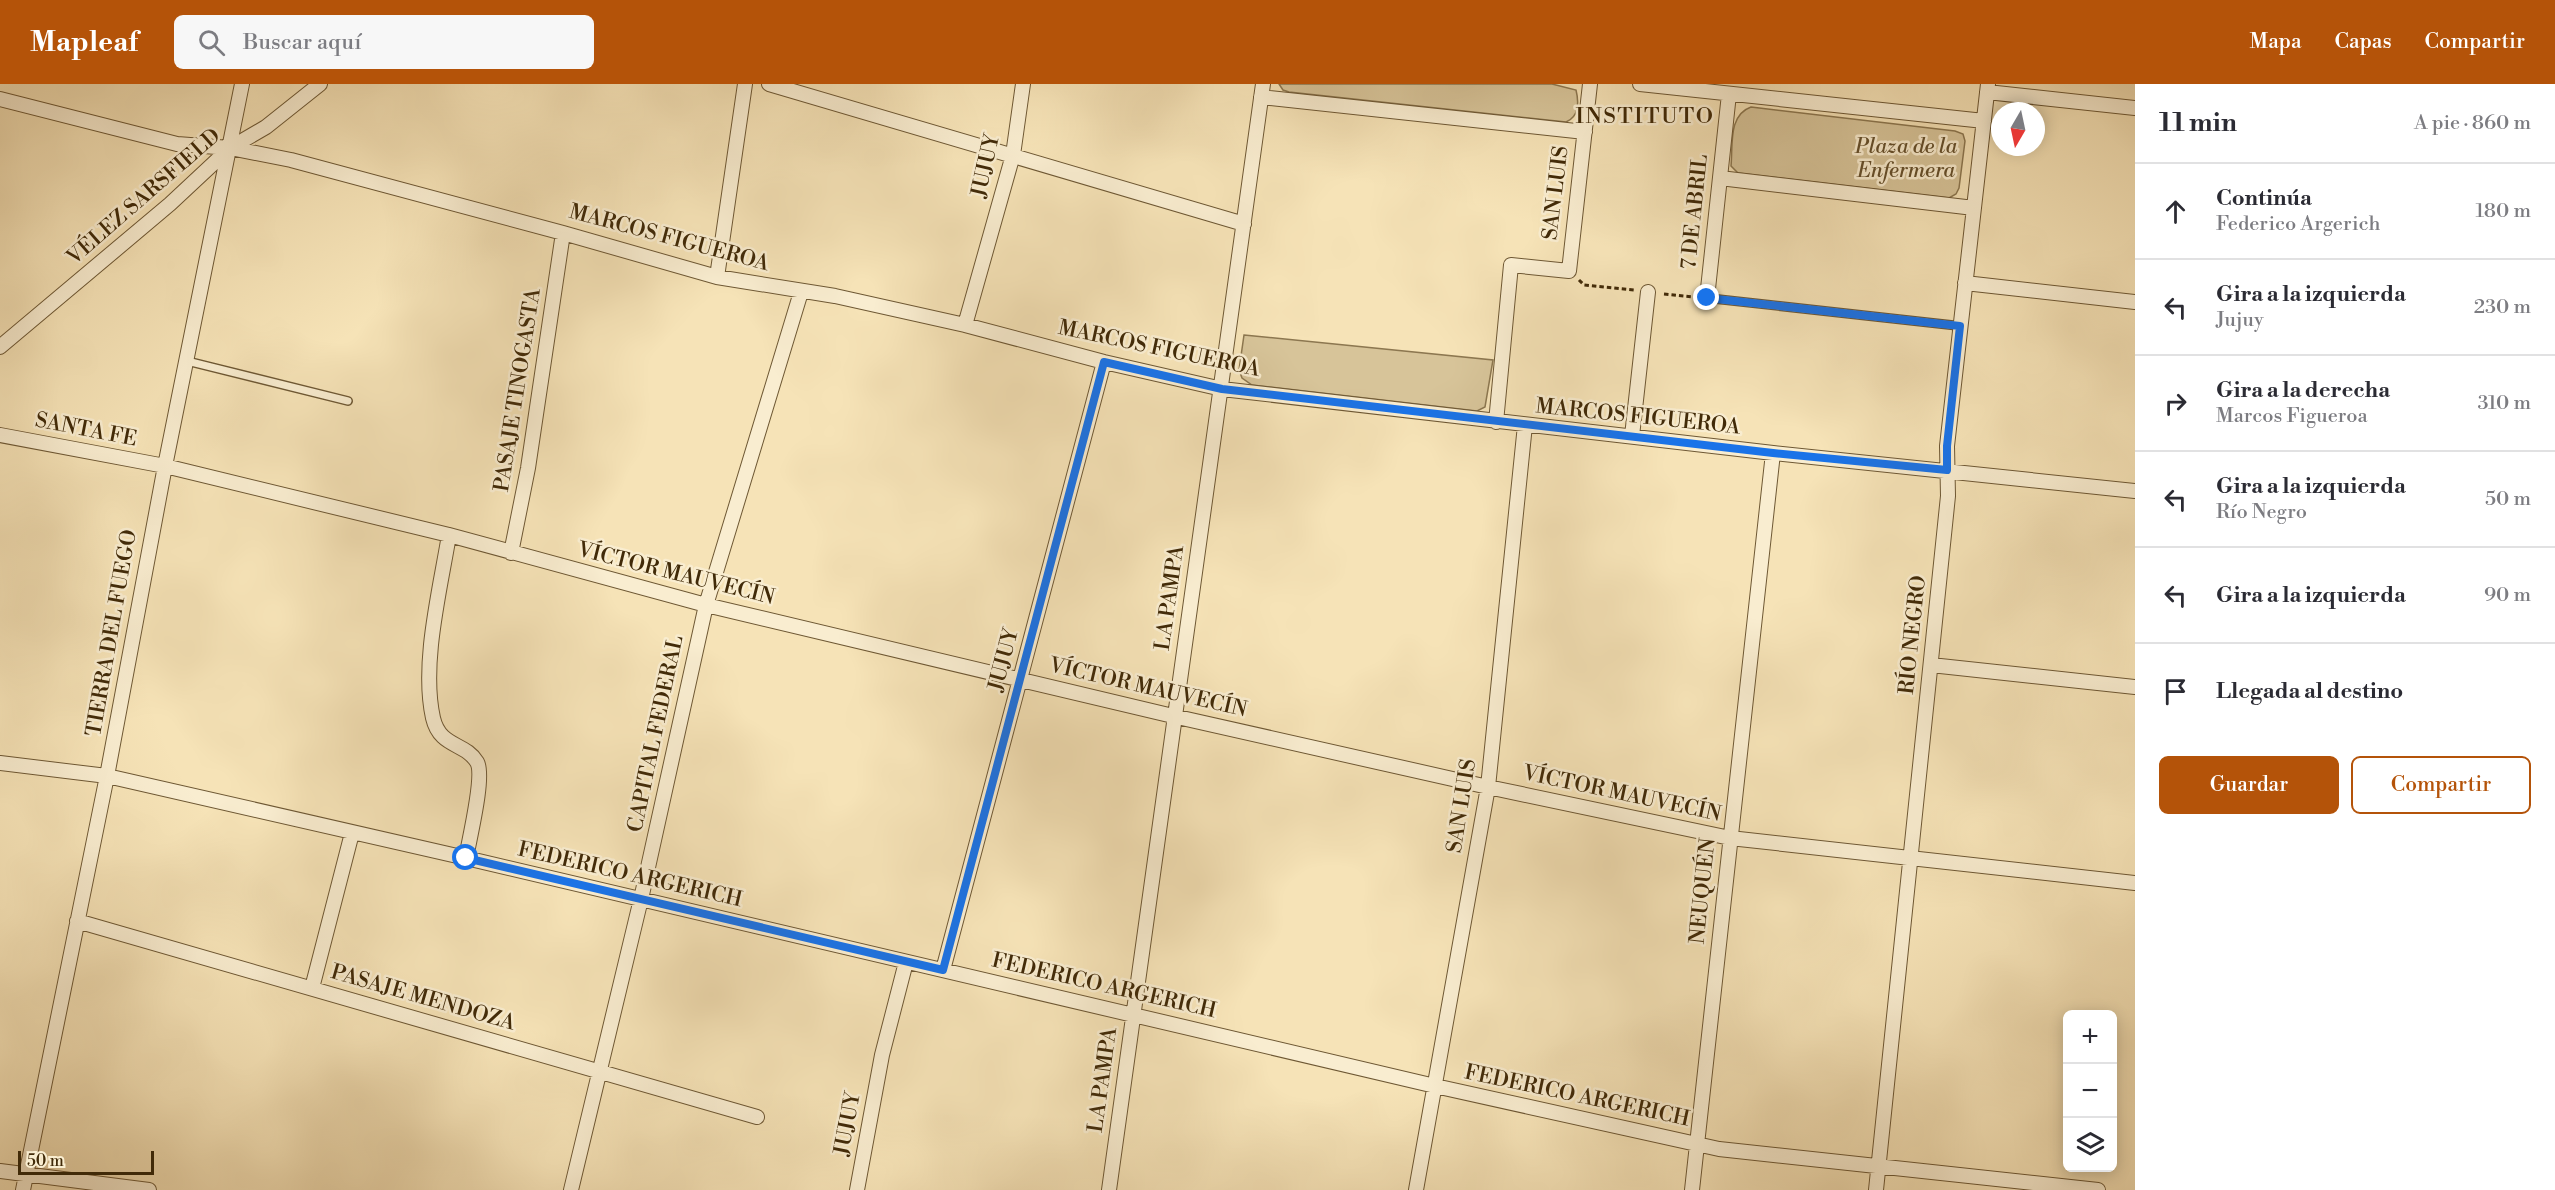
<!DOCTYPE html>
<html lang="es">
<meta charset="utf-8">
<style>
body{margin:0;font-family:"Libre Bodoni",serif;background:#f7f7f7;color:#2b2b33}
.controls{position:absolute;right:18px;bottom:18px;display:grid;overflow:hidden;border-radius:9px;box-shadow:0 3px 15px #0003}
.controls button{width:54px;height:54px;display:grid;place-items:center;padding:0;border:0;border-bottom:2px solid #e1e1e2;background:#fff;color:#2b2b33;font:30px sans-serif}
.compass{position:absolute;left:1991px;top:18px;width:54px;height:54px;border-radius:50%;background:#fff;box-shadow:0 3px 15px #0003;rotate:189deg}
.scale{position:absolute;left:18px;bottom:15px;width:136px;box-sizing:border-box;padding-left:6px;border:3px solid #412a08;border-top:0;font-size:16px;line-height:21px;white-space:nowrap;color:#412a08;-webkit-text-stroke:4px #f9edd0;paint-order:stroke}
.stop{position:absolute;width:18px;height:18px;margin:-14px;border:4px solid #1a73e8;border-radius:50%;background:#fff}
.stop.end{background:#1a73e8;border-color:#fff;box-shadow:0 2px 6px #0008}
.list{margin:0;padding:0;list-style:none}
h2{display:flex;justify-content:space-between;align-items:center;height:78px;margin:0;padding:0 24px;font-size:26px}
h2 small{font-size:20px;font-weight:400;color:#7c7c81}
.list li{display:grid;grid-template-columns:39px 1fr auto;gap:18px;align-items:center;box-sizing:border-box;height:96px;padding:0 24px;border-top:2px solid #e1e1e2}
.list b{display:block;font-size:22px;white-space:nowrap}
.list p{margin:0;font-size:20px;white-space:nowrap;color:#7c7c81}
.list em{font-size:20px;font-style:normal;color:#7c7c81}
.actions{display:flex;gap:12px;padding:18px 24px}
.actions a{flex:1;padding:14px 0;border:2px solid #b45309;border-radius:9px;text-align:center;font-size:21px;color:#b45309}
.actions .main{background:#b45309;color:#fff}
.icon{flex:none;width:33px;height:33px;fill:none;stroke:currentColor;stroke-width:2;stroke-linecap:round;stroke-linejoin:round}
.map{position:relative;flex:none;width:2135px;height:1106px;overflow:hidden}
header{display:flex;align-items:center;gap:36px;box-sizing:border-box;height:84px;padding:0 30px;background:#b45309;color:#fff}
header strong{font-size:28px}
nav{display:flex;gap:33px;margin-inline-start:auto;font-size:21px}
.search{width:420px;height:54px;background:#f7f7f7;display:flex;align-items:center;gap:15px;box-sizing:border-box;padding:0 21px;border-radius:9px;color:#7c7c81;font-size:22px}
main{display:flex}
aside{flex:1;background:#fff}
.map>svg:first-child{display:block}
.green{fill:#d7c499;stroke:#8c7750;stroke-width:1.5}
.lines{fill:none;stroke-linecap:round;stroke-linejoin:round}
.lane-casing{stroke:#6e5834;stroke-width:10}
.street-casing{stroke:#6e5834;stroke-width:16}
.path{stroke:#412a08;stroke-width:3;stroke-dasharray:4.5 3;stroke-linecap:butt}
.lane{stroke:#f9edd0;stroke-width:7}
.street{stroke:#f9edd0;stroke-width:14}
.route{stroke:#1a73e8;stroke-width:8}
.labels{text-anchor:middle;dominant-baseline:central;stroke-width:5;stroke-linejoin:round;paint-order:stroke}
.park-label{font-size:21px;font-style:italic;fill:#66502c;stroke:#f9edd0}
.street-label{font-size:21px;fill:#412a08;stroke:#f9edd0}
.neighbourhood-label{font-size:22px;letter-spacing:1.5px;fill:#412a08;stroke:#f9edd0}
</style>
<header>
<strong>Mapleaf</strong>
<div class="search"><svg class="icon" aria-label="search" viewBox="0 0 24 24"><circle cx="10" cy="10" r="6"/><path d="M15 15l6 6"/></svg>Buscar aquí</div>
<nav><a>Mapa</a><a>Capas</a><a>Compartir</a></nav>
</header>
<main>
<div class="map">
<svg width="2135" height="1106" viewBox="0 0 2135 1106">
<rect width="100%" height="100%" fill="#f6e3b7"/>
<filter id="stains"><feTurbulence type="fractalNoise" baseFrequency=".00333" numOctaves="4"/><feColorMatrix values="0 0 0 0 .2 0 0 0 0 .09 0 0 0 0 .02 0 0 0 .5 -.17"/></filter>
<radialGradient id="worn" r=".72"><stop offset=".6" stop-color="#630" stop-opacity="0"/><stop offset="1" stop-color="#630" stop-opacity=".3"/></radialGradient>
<!-- green -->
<path class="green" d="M1279,0H1552L1576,6C1579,18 1579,33 1566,38L1289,8L1283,6Z
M1751,23L1955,47L1963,50L1965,57L1959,104L1956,110L1949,114L1738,89L1731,82C1733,61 1728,31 1751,23Z
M1244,251L1493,276L1485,323L1477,327L1252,301L1242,294L1239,286Z"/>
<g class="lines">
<defs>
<path id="lane" d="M1707,214L1960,242
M187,277L348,317"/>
<path id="street" d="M769,0L1244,140
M1640,0L1984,37
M1987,8L2135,24
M1261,13L1585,48
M0,15L177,60L230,64L291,76L563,149L717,193L835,212L965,241L1104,278L1222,305L1773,369L2135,407
M1720,94L1974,124
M717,193L745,0
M1965,199L2135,218
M1707,214L1729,10
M965,241L1013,71L1023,0
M0,263L170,120L230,64L266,43L320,0
M1496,338L1511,181L1569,187L1590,0
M0,351L165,382L449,451L706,521L1173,632L1488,703L1730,754L2135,799
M1632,352L1648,208
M449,451C440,506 421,580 433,634C440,664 465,658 477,678C485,692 469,756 466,774
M511,469L528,384L563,149
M1931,581L2135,603
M0,679L107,692L466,774L1435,1002L1719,1065L2098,1106
M77,837L757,1033
M943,886L1104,278
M312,904L352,749
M0,1087L149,1106
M23,1106L107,692L165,382L242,0
M571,1106L641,815L706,521L801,208
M857,1106L882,971L906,878
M1109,1106L1263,0
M1416,1106L1488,703L1525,341
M1692,1106L1773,369
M1876,1106L1948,412L1947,362L1988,0"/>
</defs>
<!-- lane casing -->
<use href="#lane" class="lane-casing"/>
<!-- street casing -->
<use href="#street" class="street-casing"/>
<!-- path -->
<path class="path" d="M1579,196L1584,201L1634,206
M1664,210L1693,213"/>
<!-- lane -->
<use href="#lane" class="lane"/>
<!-- street -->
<use href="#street" class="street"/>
</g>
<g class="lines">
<!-- route -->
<path class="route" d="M466,774L943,886L1104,278L1222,305L1773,369L1947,386V362L1960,242L1707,214"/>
</g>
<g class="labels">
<!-- park labels -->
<g class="park-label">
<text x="1906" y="63">Plaza de la<tspan x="1906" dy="24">Enfermera</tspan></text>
</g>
<!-- street labels -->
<g class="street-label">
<text transform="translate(986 82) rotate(-77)">JUJUY</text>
<text transform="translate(1556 109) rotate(-83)">SAN LUIS</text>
<text transform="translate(144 113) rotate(-41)">VÉLEZ SARSFIELD</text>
<text transform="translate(1695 128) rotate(-84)">7 DE ABRIL</text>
<text transform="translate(669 154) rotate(15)">MARCOS FIGUEROA</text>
<text transform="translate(1159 265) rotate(12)">MARCOS FIGUEROA</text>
<text transform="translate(518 306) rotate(-81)">PASAJE TINOGASTA</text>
<text transform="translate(1638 333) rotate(6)">MARCOS FIGUEROA</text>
<text transform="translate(86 346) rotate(11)">SANTA FE</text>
<text transform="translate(676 490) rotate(14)">VÍCTOR MAUVECÍN</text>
<text transform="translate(1170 514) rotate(-82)">LA PAMPA</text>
<text transform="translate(112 549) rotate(-80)">TIERRA DEL FUEGO</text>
<text transform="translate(1913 551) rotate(-84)">RÍO NEGRO</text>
<text transform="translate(1004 576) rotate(-75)">JUJUY</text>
<text transform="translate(1148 604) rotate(13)">VÍCTOR MAUVECÍN</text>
<text transform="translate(656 650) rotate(-78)">CAPITAL FEDERAL</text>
<text transform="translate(1622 710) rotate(12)">VÍCTOR MAUVECÍN</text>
<text transform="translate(1462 722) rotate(-81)">SAN LUIS</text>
<text transform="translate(630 791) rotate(13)">FEDERICO ARGERICH</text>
<text transform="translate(1703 807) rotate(-84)">NEUQUÉN</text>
<text transform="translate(1104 902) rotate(13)">FEDERICO ARGERICH</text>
<text transform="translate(423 914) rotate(16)">PASAJE MENDOZA</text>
<text transform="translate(1103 996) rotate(-82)">LA PAMPA</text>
<text transform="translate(1577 1012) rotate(12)">FEDERICO ARGERICH</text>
<text transform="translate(848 1040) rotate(-79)">JUJUY</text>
</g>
<!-- neighbourhood labels -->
<g class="neighbourhood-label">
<text x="1645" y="32">INSTITUTO</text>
</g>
</g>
<rect width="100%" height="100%" filter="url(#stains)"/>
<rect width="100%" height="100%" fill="url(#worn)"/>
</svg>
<div class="controls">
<button>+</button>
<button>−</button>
<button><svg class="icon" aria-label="layers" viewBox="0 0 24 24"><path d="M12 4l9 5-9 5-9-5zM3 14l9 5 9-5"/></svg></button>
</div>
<svg class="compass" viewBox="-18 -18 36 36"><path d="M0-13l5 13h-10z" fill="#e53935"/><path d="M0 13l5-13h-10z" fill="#7c7c81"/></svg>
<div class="scale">50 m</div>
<div class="stop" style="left:466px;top:774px"></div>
<div class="stop end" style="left:1707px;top:214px"></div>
</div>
<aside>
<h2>11 min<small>A pie · 860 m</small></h2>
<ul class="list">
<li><svg class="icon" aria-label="ahead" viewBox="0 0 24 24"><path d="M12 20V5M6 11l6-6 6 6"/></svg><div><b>Continúa</b><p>Federico Argerich</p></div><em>180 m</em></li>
<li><svg class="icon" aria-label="left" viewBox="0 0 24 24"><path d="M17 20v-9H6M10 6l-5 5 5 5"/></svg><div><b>Gira a la izquierda</b><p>Jujuy</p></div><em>230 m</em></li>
<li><svg class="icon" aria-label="right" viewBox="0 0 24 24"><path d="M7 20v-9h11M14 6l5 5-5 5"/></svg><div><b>Gira a la derecha</b><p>Marcos Figueroa</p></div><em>310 m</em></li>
<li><svg class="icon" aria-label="left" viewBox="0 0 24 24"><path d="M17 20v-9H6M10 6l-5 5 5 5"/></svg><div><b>Gira a la izquierda</b><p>Río Negro</p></div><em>50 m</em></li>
<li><svg class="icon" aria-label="left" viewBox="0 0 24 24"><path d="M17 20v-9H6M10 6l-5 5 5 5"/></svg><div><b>Gira a la izquierda</b></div><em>90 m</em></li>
<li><svg class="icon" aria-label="arrive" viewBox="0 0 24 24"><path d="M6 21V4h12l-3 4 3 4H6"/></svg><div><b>Llegada al destino</b></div></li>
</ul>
<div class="actions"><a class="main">Guardar</a><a>Compartir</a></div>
</aside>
</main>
